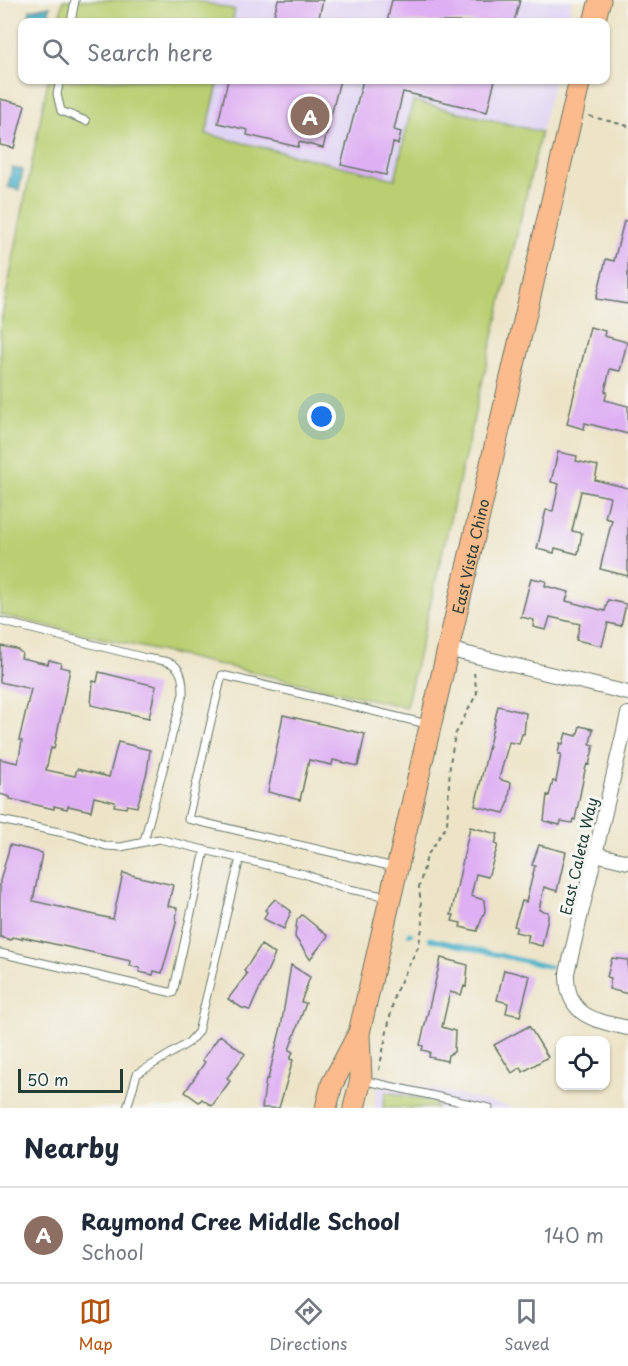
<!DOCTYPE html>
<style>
body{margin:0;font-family:"Playpen Sans",sans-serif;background:#f6f6f7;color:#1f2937}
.controls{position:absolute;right:18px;bottom:18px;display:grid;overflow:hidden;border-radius:12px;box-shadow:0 2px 4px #0004}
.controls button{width:54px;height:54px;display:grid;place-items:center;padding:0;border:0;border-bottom:2px solid #e0e1e3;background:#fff;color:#1f2937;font:30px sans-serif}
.scale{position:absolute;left:18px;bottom:15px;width:105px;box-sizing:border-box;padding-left:6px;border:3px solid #1f3d34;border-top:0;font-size:16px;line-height:21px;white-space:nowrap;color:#1f3d34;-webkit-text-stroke:4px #f6f6f2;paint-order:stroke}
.you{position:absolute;left:322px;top:417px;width:21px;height:21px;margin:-15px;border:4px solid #fff;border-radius:50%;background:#1a73e8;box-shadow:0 0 0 9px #1a73e833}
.badge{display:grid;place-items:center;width:39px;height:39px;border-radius:50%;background:#b45309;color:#fff;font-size:20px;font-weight:700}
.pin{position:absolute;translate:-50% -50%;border:3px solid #fff;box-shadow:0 2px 6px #0006}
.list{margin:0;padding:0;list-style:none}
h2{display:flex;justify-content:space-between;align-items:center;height:78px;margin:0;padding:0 24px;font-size:26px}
h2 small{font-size:20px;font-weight:400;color:#747a83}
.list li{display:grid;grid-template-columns:39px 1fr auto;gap:18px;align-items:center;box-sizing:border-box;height:96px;padding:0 24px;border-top:2px solid #e0e1e3}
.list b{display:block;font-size:22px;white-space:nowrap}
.list p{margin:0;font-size:20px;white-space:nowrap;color:#747a83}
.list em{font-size:20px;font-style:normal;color:#747a83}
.icon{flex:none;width:33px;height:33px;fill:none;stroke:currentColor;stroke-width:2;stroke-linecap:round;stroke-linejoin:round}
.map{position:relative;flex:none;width:628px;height:1108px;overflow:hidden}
.search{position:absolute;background:#fff;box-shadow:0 2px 4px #0004;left:18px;right:18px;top:18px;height:66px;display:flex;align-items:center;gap:15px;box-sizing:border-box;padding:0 21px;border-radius:12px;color:#747a83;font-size:22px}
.sheet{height:174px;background:#fff}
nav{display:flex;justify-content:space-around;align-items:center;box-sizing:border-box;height:84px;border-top:2px solid #e0e1e3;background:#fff;font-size:16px;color:#747a83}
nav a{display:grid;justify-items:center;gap:3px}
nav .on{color:#b45309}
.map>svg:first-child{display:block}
.built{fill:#e0d4f4}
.green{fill:#bacf72;stroke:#6c8653;stroke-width:1.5}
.water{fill:#4ab0c9;stroke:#34767e;stroke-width:1.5}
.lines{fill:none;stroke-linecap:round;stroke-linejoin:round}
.stream{stroke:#4ab0c9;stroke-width:4.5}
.building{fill:#deaff3}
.lane-casing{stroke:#677768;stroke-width:9}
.street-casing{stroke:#677768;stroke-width:16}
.primary-casing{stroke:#677768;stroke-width:23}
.path{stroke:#677768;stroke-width:2;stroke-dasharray:4.5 4.5;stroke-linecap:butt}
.lane{stroke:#fff;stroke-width:7}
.street{stroke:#fff;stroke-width:14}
.primary{stroke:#fbbb8c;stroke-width:21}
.labels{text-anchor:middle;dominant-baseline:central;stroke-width:6;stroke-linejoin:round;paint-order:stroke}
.street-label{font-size:15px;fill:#1f3d34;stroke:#f6f6f2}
</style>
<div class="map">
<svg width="628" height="1108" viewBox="0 0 628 1108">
<rect width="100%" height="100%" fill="#f6f6f2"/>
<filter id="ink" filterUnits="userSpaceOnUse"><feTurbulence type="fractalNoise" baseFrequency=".0167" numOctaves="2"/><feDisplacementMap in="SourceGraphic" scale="12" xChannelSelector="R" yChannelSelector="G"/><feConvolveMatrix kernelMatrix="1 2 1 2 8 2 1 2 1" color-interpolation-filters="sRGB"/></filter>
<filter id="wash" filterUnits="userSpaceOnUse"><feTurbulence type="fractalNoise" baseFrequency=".008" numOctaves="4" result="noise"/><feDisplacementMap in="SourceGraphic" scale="24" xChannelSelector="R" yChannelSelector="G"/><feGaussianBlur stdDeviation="1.35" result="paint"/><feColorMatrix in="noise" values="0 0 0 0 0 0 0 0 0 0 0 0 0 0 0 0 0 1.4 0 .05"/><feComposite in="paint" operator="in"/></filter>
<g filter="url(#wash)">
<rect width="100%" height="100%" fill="#ede4c8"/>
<!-- built -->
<path class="built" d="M195,0H572L567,22H232L235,10Z
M219,80H554L541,132L413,102L395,179L206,134Z
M379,1076L516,1108H374Z"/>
<!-- green -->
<path class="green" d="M63,0H195L235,10L232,22H59Z
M48,80H219L206,134L395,179L413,101L541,132L406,707L0,615V327Z
M386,1092L434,1102L437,1108H383Z"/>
<!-- water -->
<path class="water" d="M50,6L48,16H43L42,21L29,18L30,10Z
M12,168L23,170L19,190L8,187Z"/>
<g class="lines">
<!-- stream -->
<path class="stream" d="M409,934H411
M430,939L550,967"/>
</g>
<g id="blocks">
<!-- building -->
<path class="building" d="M278,0H323L318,22H272Z
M392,0H520L514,22H387Z
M228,80H340L323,148L299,142L298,147L247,135L248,130L218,123Z
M363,80H495L487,112L403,92L394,130L401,132L398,144L393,143L386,175L341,165Z
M0,99L25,105L14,148L0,145Z
M624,221H628V304L596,299L606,259L614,261Z
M590,327L605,331L604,336L627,342L620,371L610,369L605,391L607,392L605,400L628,406V434L585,423L584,429L567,424Z
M558,452L577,456L576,461L598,466L595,480L628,488V576L600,569L612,520L605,518L610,497L581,491L572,531L582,533L578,554L555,548L554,553L537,549L546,510L553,511L559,484L551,482Z
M531,578L546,581L545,586L569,592L566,601L605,611L608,600L626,604L621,626L608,623L602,646L576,640L580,624L550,617L546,630L533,627L534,620L521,617Z
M1,646L16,649L22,653L21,658L48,664L49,660L61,663L60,667L70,669L54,749L51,748L46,770L75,776L77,769L109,777L118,742L150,750L147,772L137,807L127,805L126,808L114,806L115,802L94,797L91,811L68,806L67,809L54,806V809L10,799V797L0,794V759L18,763L22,741L19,740L31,689L0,682Z
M99,672L156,686L149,718L91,705L93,681L97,682Z
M498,706L526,713L524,734H522L519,744L509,742L499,779L511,783L508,804L504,813L475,806Z
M283,715L365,734L358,766L333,760L332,765L309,760L300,800L268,792Z
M580,726L593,729L590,744L594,745L589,765L587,764L585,770L575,820L573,819L572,823L561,821L560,825L544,821L547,795L549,796L553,781L556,782L561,754H558L560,743L563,744L566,733L577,736Z
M470,827L498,834L495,844L498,845L488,877L476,874L471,896L484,900L485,911L477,931L460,927L461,923L452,921L454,915H451Z
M10,845L42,853L33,901L113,919L123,873L173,885L168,906L177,908L176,923L162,973L154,971L153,975L139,972L140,968L130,966L131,961L22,937V939L12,937L11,940L0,937V881Z
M539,845L566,852L557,891L544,887L539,910L548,912V917L542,946L527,942L529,935L515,932L517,927L514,926L522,901L526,902L535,866L532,865Z
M275,899L291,911L284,929L264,919L267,912L265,910Z
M302,915L328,936L310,959L295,937L297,920Z
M261,945L275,954L250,1010L242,1008L228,999L247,974L244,971Z
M441,958L468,965L466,987L464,986L461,995L450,992L442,1027L455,1031L454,1052L448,1055L447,1061L429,1057L430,1052L422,1050L423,1046L420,1045Z
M612,958L628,960V994L609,989L611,978L607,977Z
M291,965L310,977L301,1002L306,1003L289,1050L293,1052L290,1059L293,1060L279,1108H262L266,1079H268L281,1027Z
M504,970L530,976L520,1016L506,1013L508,1003L497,1000Z
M529,1026L548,1057L523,1072L521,1067L512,1073L494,1045Z
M220,1035L245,1054L227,1078L230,1081L212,1106L202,1099L199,1102L185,1092L205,1062L202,1060Z"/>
</g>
</g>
<g filter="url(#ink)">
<use href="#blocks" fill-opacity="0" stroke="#677768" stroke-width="1.5"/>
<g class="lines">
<defs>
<path id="lane" d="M71,22L75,0
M60,80L57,94L61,111L86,121
M0,621L146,658C171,662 184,661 183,694L144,841
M0,820L74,835L106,846L121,847L159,839L304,874L339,887L388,897
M394,867L188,819L222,675L427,724
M0,953L173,993L205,850
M362,1080L489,1108
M127,1108L137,1074L188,1043L198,1032L240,858"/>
<path id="street" d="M447,649L628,693
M628,714L567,973C566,1016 593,1020 628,1028
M595,854L628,862"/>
<g id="primary">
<path d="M594,22L600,0"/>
<path id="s1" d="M326,1108L332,1084L359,1033L580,80"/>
<path d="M354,1108L361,1079L359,1034"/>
</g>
</defs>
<!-- lane casing -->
<use href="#lane" class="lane-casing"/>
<!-- street casing -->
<use href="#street" class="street-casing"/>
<!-- primary casing -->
<use href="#primary" class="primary-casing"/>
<!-- path -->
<path class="path" d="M589,116L628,126
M379,1070L395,993L418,947L423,924L419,887L427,856L447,825L450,763L455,735L477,693L474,673"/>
<!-- lane -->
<use href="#lane" class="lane"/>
<!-- street -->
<use href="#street" class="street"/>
<!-- primary -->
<use href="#primary" class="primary"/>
</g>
</g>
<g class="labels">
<!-- street labels -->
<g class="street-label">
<text stroke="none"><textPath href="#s1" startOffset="572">East Vista Chino</textPath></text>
<text transform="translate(578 856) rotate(-77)">East Caleta Way</text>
</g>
</g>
</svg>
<div class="controls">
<button><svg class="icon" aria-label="locate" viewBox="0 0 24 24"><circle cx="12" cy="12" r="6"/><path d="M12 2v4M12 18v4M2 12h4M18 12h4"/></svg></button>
</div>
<div class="scale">50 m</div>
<div class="you"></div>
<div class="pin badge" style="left:310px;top:116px;background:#8d6e63">A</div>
<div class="search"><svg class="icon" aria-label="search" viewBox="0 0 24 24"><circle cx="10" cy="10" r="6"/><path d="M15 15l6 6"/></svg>Search here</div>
</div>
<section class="sheet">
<h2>Nearby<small></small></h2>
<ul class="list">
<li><span class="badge" style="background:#8d6e63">A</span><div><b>Raymond Cree Middle School</b><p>School</p></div><em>140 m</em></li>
</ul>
</section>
<nav>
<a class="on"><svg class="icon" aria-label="map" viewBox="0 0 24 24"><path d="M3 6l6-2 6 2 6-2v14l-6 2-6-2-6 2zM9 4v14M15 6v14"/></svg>Map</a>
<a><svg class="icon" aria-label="directions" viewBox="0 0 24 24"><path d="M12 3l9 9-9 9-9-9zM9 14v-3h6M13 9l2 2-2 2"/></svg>Directions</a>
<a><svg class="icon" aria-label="saved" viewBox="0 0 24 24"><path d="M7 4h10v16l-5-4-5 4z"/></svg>Saved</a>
</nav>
